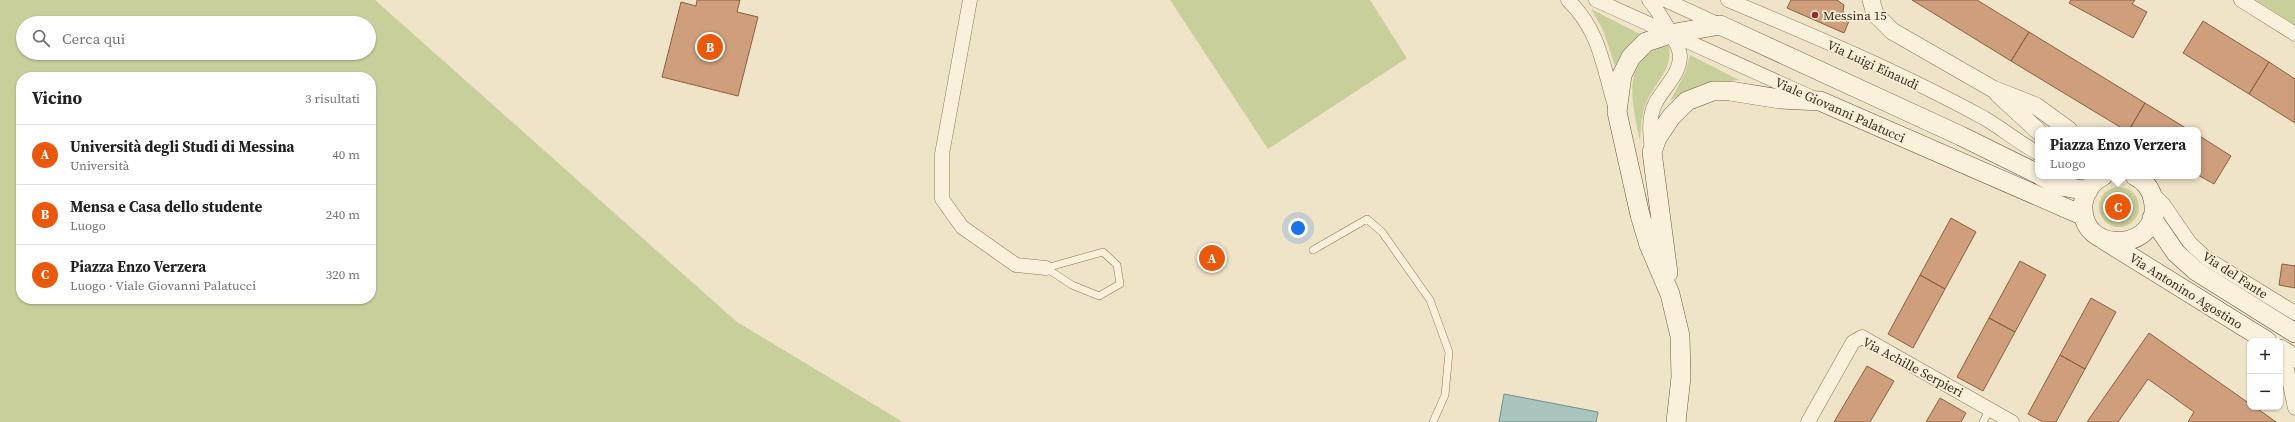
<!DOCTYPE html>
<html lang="it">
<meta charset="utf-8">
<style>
body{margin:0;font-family:"Source Serif 4",serif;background:#f6f6f6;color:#202124}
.controls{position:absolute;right:12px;bottom:12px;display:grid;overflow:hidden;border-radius:8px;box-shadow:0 1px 3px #0004}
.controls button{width:36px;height:36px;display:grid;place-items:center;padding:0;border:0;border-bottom:1px solid #e0e0e0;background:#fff;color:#202124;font:20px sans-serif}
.you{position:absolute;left:1298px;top:228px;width:14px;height:14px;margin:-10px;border:3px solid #fff;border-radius:50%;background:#1a73e8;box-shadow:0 0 0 6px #1a73e833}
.badge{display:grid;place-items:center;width:26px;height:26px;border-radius:50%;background:#ea580c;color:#fff;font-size:13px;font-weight:700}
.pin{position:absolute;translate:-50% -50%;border:2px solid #fff;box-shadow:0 1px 4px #0006}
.popup{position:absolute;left:2035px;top:127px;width:166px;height:52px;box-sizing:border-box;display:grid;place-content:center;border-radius:8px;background:#fff;filter:drop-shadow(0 1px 3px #0005);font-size:13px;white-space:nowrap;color:#757577}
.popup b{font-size:15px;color:#202124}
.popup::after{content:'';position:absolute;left:50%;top:100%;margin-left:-8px;border:8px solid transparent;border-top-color:#fff}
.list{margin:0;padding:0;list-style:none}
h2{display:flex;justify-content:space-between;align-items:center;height:52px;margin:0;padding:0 16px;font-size:17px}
h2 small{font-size:13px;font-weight:400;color:#757577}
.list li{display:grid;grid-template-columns:26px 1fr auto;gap:12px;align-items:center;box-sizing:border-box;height:60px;padding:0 16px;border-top:1px solid #e0e0e0}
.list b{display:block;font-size:15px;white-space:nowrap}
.list p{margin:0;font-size:13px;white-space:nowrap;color:#757577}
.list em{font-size:13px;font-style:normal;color:#757577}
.icon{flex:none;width:22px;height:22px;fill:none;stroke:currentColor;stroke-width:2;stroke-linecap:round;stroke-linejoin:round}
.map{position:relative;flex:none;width:2295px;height:422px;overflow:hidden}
.search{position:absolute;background:#fff;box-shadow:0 1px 3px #0004;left:16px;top:16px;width:360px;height:44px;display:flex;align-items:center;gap:10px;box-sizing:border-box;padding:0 14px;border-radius:22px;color:#757577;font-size:15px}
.panel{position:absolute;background:#fff;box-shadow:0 1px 3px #0004;left:16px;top:72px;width:360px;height:232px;border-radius:16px}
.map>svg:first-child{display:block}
.green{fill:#c9cf9b;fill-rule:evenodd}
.water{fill:#a9c4bc;stroke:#6f938a}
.building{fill:#cf9f7d;stroke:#8d5f41}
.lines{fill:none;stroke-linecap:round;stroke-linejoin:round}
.service-casing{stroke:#8d765c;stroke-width:8}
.minor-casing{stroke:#8d765c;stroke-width:15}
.tertiary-casing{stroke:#8d765c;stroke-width:18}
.secondary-casing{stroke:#6f573f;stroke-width:20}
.service{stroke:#faf1dc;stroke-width:7}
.minor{stroke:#faf1dc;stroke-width:14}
.tertiary{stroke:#faf1dc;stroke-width:17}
.secondary{stroke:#faf1dc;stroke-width:19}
.poi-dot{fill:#9e2a2b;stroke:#f7eed8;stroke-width:1.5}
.labels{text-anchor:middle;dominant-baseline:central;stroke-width:3.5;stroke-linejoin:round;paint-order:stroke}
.poi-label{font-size:13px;fill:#3d2e20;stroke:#f7eed8;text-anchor:start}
.street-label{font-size:13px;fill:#3d2e20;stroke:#f7eed8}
</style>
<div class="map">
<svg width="2295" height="422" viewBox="0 0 2295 422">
<rect width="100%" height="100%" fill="#f0e4c8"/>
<!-- green -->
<path class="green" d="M0,0H375L737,322L903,422H0ZM23,23H369V53H23ZM21,77H371V299H21Z
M1170,0H1370L1407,58L1268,149Z
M2256,0H2295V25Z
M1591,9L1640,34L1623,51L1615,66L1603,30Z
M1665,44L1669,46C1673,69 1656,82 1647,101C1641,114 1641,128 1640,141C1632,104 1620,61 1665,44Z
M1690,55L1739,80L1700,85L1670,101L1685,73Z
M2099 207a20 20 0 1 1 40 0a20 20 0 1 1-40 0Z"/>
<!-- water -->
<path class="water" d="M1504,394L1598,412L1596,422H1499Z"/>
<!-- building -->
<path class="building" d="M697,0H740L737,12L758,17L738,96L662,77L681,2L696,6Z
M1791,0H1837L1844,5L1843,11L1849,21L1844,33L1787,8Z
M1912,0H1977L2029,32L2011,61Z
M2071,0H2135L2132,4L2147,12L2133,38L2069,3Z
M2203,21L2269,62L2249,94L2183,53Z
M2029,32L2145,103L2129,130H2125L2011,61Z
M2269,62L2295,79V123L2249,94Z
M2145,103L2189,130H2129Z
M2198,135L2231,156L2214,184L2198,175Z
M1951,218L1976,232L1945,289L1920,275Z
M2020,261L2046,275L2015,332L1989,318Z
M2282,264L2295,266V288L2279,285Z
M1920,275L1945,289L1913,348L1888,334Z
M2091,298L2116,312L2085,369L2060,355Z
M1989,318L2015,332L1983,391L1957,377Z
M2149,333L2250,404V407H2255L2276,422H2188L2194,412L2148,379L2118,422H2087Z
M2060,355L2085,369L2056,422H2043L2028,414Z
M1867,366L1894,381L1870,422H1834Z
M1940,398L1966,413L1961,422H1926Z"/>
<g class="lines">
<defs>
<path id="service" d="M1313,250L1367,219L1382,232L1430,300L1449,352L1445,395L1433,422
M1103,252L1117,265L1120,284L1099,296L1072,285L1046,268Z
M1983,422L1990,409"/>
<path id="minor" d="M970,0L942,154V199L962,227L1016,265L1046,268
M1568,0C1601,32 1603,68 1616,109
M1596,0L1813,98
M1649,0C1657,9 1680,45 1680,56C1680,75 1663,88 1655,104C1648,119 1650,134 1652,149
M1665,0L1720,25
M1728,0C1814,36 1902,73 1984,118C2003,129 2019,143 2038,153
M2241,0L2295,34
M2151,192L2163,204L2190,243L2206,258L2295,313
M2283,351L2295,408
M1808,422L1853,342L1862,337L2012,422"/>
<path id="tertiary" d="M1871,0L1875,14L1892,31L1993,89L2036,106L2069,130
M1998,94L2038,131"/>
<path id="secondary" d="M2041,176L2061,186L2088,191
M2103,176C2092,181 2084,193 2083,205C2080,258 2165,251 2153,199C2151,189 2144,180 2135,176
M2152,218L2176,253L2196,271L2295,333
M2104,240L2267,341
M1668,273L1652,152L1657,138L1671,117L1687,101L1713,91H1730L1780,99L1820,101L2084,216
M2280,349L2295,358
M1676,422L1681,377L1680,336L1670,294L1649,245L1640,215L1617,112L1622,75L1631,57L1646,42L1670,34L1720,25L1961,136L2038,174"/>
</defs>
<!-- service casing -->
<use href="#service" class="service-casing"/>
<!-- minor casing -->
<use href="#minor" class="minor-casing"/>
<!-- tertiary casing -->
<use href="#tertiary" class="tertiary-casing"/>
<!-- secondary casing -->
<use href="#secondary" class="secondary-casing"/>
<!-- service -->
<use href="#service" class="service"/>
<!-- minor -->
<use href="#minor" class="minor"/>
<!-- tertiary -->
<use href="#tertiary" class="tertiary"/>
<!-- secondary -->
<use href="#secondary" class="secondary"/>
</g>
<!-- markers -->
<circle class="poi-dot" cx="1815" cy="15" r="4"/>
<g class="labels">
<!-- poi labels -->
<g class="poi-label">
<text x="1823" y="15">Messina 15</text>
</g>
<!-- street labels -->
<g class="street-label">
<text transform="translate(1873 65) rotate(25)">Via Luigi Einaudi</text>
<text transform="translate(1840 110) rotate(24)">Viale Giovanni Palatucci</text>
<text transform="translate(2235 275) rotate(33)">Via del Fante</text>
<text transform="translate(2186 291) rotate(32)">Via Antonino Agostino</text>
<text transform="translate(1913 367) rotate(28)">Via Achille Serpieri</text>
</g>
</g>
</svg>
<div class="controls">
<button>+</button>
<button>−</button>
</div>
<div class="you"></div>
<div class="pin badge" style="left:1212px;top:258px">A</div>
<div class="pin badge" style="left:710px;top:47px">B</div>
<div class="pin badge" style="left:2118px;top:207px">C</div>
<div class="popup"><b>Piazza Enzo Verzera</b>Luogo</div>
<div class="search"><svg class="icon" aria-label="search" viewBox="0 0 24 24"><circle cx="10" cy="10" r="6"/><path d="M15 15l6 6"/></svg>Cerca qui</div>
<section class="panel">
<h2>Vicino<small>3 risultati</small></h2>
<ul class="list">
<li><span class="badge">A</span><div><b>Università degli Studi di Messina</b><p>Università</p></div><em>40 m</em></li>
<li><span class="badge">B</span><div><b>Mensa e Casa dello studente</b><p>Luogo</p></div><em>240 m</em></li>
<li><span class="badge">C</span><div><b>Piazza Enzo Verzera</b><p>Luogo · Viale Giovanni Palatucci</p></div><em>320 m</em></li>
</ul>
</section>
</div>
